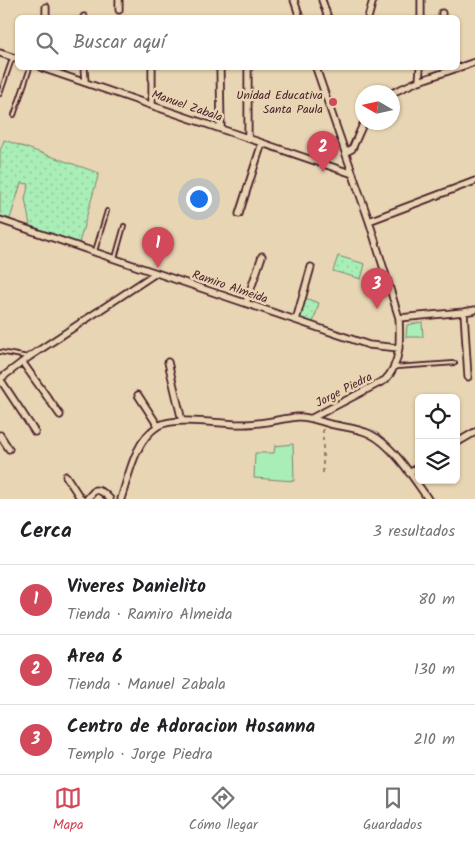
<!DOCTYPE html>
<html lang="es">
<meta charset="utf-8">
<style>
body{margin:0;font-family:Kalam,sans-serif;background:#f2f2f2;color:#202124}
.controls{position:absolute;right:15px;bottom:15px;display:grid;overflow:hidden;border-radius:8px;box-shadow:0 1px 4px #0004}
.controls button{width:45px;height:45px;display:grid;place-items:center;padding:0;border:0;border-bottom:1px solid #e0e0e0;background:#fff;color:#202124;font:25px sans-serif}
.compass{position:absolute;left:355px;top:85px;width:45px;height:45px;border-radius:50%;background:#fff;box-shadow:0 1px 4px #0004;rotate:279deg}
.you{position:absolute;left:198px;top:198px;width:18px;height:18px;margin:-12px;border:4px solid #fff;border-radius:50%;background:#1a73e8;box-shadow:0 0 0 8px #1a73e833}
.badge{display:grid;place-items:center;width:32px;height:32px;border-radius:50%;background:#d1495b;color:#fff;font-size:16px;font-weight:700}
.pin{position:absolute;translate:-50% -41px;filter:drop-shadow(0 1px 2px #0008)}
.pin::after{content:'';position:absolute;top:26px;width:18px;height:15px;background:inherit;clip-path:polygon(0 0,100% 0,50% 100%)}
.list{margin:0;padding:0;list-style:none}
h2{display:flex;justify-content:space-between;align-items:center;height:65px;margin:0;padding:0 20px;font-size:21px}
h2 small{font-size:16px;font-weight:400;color:#757577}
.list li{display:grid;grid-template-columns:32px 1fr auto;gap:15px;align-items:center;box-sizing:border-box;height:70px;padding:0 20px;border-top:1px solid #e0e0e0}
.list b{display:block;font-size:19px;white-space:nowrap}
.list p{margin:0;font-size:16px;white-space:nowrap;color:#757577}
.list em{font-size:16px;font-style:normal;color:#757577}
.icon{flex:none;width:28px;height:28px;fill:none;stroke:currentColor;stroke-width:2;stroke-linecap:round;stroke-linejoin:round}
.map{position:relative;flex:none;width:475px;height:499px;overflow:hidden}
.search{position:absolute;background:#fff;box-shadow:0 1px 4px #0004;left:15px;right:15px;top:15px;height:55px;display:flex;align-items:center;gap:12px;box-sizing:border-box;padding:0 18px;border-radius:8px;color:#757577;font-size:19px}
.sheet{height:275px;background:#fff}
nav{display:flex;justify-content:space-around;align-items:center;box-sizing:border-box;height:70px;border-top:1px solid #e0e0e0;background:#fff;font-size:14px;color:#757577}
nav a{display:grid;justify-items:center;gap:2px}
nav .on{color:#d1495b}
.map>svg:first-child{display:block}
.grass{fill:url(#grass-dots);stroke:#7a8671}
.garden{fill:#a9edb7;stroke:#7a8671}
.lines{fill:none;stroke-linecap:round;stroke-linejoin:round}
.service-casing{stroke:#4a1f2b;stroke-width:6}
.minor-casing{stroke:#4a1f2b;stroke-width:9}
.path{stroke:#4a1f2b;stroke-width:1;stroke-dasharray:4 4;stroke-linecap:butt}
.service{stroke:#e8d5b3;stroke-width:2.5}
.minor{stroke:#e8d5b3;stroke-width:5.5}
.poi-dot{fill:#d1495b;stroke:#e8d5b3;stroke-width:2}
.labels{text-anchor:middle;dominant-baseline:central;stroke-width:5;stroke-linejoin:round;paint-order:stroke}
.poi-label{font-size:12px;fill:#4a1f2b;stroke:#e8d5b3;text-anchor:end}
.street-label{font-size:12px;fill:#4a1f2b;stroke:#e8d5b3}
</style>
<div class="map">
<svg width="475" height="499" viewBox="0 0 475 499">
<defs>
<pattern id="grass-dots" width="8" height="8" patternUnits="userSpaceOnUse" patternTransform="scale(1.25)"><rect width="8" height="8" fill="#a9edb7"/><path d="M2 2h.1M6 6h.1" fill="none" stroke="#93cb9e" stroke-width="1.8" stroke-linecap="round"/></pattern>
</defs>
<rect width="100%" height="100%" fill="#e8d5b3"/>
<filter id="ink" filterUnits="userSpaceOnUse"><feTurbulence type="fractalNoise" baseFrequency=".02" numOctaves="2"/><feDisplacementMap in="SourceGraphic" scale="10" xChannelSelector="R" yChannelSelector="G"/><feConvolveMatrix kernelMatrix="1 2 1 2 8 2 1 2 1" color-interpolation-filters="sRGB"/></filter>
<g filter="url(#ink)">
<!-- grass -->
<path class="grass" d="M4,140L99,173L79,243L30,226L25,198L29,184L21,183L10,219L0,216V151Z
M338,256L365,264L361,279L333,271Z
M305,298L319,303L313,323L298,318Z"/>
<!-- garden -->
<path class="garden" d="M422,322L423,337H406L407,325Z
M293,444L294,481L254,478L255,453H274L275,446Z"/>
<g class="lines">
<defs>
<path id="service" d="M0,94L12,59
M14,115L30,68
M95,251L107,211
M115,258L124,226
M0,352L28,357
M396,367L455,363"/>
<path id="minor" d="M119,0V10
M294,0L300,18
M322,0L328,18
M84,17V18
M46,18V7
M368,18L373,0
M421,18V0
M442,18V13
M0,53L18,59
M42,68L353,174
M84,68L85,82
M152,68V105
M220,68L221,129
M248,68V138
M419,81L420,68
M392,93L416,82L475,62
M346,152L352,149L364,122
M239,214L262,143
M0,220L369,345L399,348
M369,221L475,181
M246,303L262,256
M464,312L468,377
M399,318L464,312L475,310
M296,320L311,267
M168,362L182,421
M23,363L60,415
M0,379L29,357L156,273
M0,379L35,432
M138,395L158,426
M312,418L385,380C401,364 400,340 399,318L369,221L316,68
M0,435L9,449
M456,443L475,432
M409,473L419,467
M66,476L81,499
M87,499L95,490C102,490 105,494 110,499
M121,499C129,475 135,440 158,426C174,416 220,424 240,424C260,425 278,419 297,417C308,416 319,421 330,424C343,427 358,428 370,434C393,445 414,479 428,499"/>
</defs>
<!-- service casing -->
<use href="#service" class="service-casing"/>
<!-- minor casing -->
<use href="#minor" class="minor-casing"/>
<!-- path -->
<path class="path" d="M323,473V429"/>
<!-- service -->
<use href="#service" class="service"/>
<!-- minor -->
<use href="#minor" class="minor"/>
</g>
</g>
<!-- markers -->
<circle class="poi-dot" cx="333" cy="102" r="5"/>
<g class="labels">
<!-- poi labels -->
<g class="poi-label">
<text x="323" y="95">Unidad Educativa<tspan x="323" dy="14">Santa Paula</tspan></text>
</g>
<!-- street labels -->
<g class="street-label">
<text transform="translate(187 106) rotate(19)">Manuel Zabala</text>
<text transform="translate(230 287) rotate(19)">Ramiro Almeida</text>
<text transform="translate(344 390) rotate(-27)">Jorge Piedra</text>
</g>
</g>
</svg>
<div class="controls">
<button><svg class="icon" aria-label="locate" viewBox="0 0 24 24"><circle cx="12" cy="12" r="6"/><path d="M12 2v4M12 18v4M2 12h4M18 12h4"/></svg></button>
<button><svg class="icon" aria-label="layers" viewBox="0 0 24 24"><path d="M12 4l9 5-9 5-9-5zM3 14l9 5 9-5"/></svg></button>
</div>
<svg class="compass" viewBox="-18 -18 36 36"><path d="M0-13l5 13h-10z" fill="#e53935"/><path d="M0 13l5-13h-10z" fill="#757577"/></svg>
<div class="you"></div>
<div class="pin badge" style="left:158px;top:268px">1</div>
<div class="pin badge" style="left:323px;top:172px">2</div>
<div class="pin badge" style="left:377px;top:309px">3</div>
<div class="search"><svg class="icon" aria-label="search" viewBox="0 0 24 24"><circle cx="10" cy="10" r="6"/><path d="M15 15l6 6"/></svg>Buscar aquí</div>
</div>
<section class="sheet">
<h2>Cerca<small>3 resultados</small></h2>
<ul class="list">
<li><span class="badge">1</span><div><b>Viveres Danielito</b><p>Tienda · Ramiro Almeida</p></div><em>80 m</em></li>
<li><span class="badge">2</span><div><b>Area 6</b><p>Tienda · Manuel Zabala</p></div><em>130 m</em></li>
<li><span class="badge">3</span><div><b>Centro de Adoracion Hosanna</b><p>Templo · Jorge Piedra</p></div><em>210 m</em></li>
</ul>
</section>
<nav>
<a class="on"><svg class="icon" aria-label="map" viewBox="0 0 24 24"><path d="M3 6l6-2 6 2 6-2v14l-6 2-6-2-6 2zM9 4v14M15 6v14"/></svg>Mapa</a>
<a><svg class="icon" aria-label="directions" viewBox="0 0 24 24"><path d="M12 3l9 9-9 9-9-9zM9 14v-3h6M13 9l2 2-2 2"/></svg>Cómo llegar</a>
<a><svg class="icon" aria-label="saved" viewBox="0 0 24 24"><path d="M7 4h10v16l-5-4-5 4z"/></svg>Guardados</a>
</nav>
